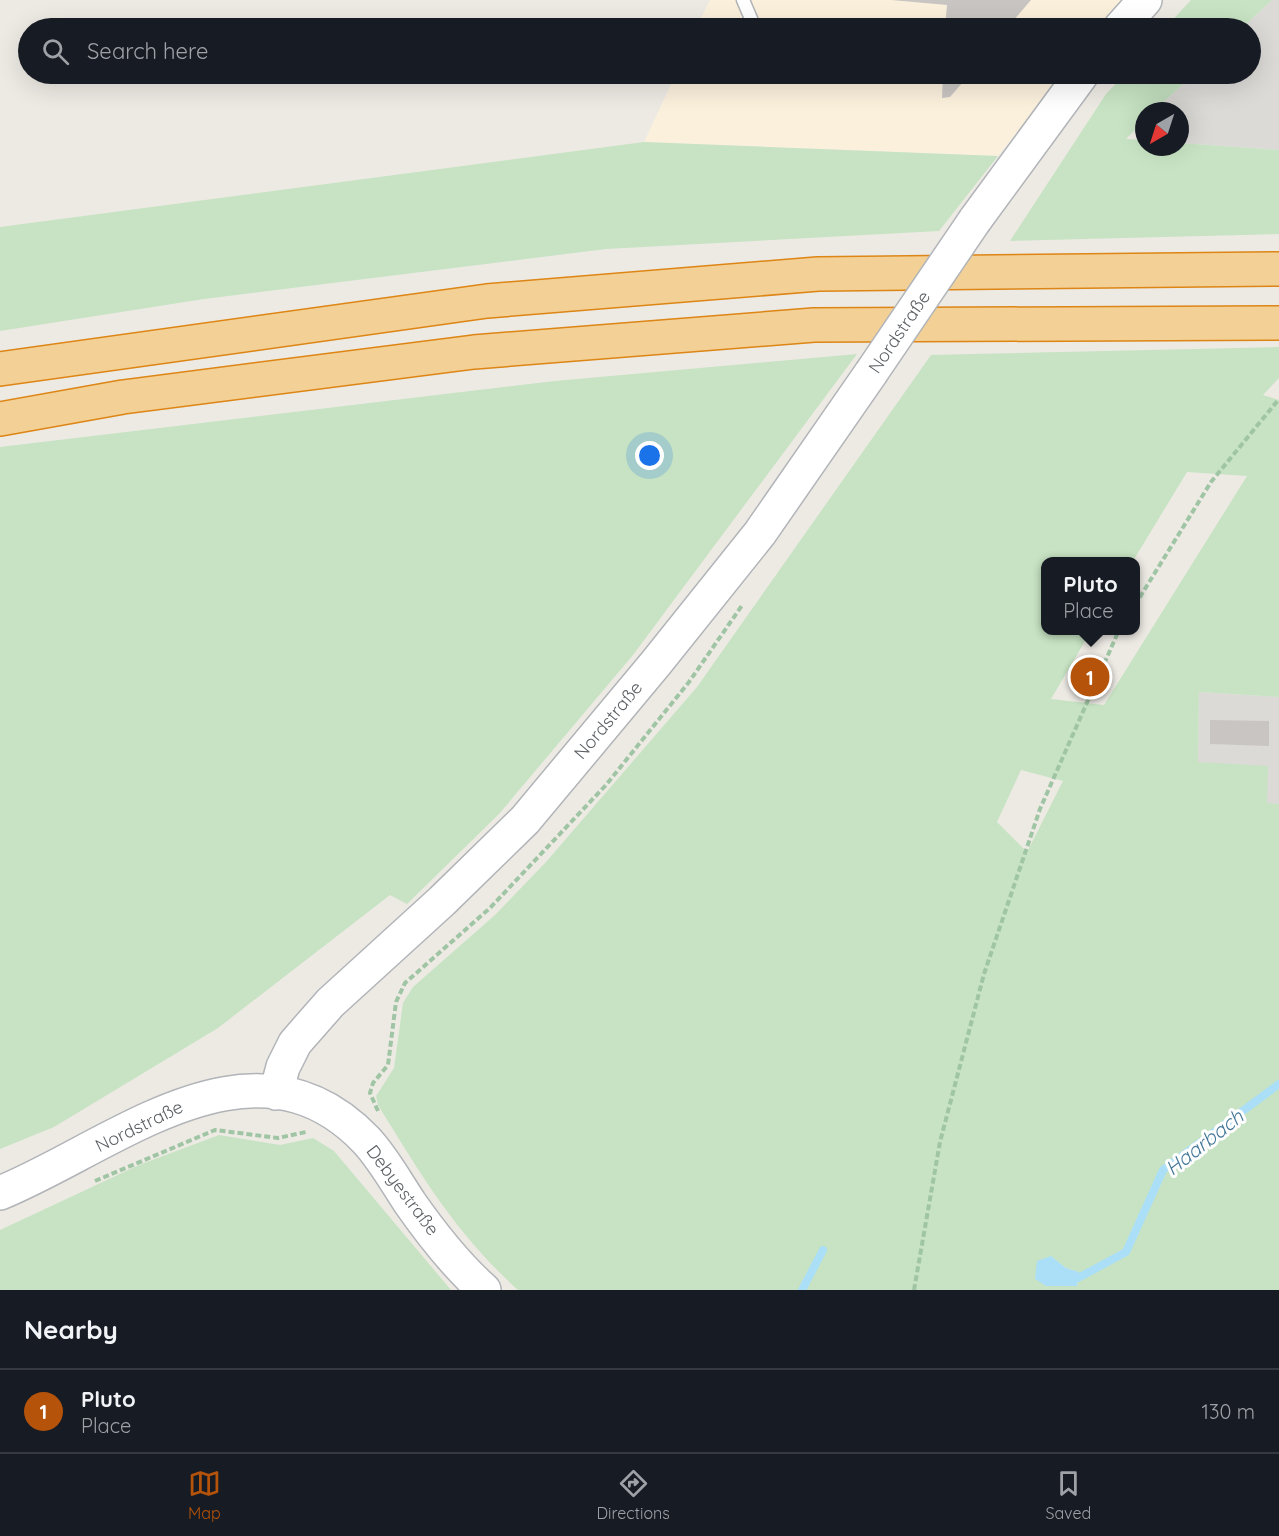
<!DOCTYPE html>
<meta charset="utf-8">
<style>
body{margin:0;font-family:Quicksand,sans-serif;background:#242831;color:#f1f3f6}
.compass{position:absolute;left:1135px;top:102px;width:54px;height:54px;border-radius:50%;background:#171b24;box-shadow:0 6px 24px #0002;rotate:219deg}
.you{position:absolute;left:650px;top:456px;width:21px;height:21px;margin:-15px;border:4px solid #fff;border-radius:50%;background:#1a73e8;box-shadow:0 0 0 9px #1a73e833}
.badge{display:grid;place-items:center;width:39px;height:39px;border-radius:50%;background:#b45309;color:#fff;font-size:20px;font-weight:700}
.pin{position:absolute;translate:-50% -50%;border:3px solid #fff;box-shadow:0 2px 6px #0006}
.popup{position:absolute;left:1041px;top:557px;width:99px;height:78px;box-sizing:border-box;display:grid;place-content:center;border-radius:12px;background:#171b24;filter:drop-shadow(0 2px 4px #0005);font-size:20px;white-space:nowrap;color:#9ea1a6}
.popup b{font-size:22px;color:#f1f3f6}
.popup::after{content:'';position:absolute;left:50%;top:100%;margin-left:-12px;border:12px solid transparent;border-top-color:#171b24}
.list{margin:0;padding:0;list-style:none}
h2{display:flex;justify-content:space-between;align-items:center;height:78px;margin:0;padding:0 24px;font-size:26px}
h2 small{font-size:20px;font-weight:400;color:#9ea1a6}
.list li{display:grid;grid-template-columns:39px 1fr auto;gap:18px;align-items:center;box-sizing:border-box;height:84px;padding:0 24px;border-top:2px solid #363941}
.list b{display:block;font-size:22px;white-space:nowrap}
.list p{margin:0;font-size:20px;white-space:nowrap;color:#9ea1a6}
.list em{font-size:20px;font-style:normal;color:#9ea1a6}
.icon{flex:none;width:33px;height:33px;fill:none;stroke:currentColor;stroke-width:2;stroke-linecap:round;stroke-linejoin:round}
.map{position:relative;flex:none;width:1279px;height:1290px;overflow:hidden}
.search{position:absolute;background:#171b24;box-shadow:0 6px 24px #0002;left:18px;right:18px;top:18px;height:66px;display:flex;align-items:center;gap:15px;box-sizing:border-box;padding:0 21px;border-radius:33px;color:#9ea1a6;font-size:22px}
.sheet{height:162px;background:#171b24}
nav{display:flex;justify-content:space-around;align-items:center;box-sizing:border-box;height:84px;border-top:2px solid #363941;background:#171b24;font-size:16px;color:#9ea1a6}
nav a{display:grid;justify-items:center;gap:3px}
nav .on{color:#b45309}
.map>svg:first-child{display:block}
.commercial{fill:#fbf0dc}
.industrial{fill:#dcdad7}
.green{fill:#c7e3c3;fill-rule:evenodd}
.water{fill:#abdff7}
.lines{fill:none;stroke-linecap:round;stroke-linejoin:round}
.stream{stroke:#abdff7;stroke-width:8}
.building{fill:#c9c5c2}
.lane-casing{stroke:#b2b5b8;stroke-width:15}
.secondary-casing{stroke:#b1b4b8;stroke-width:36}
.highway-casing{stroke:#dd8515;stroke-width:36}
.path{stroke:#9fc5a4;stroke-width:4;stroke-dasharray:6 3;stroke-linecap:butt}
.lane{stroke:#fff;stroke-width:12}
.secondary{stroke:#fff;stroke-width:33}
.highway{stroke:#f3d096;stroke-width:33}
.secondary-bridge-casing{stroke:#b1b4b8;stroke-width:36;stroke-linecap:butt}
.secondary-bridge{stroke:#fff;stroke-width:33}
.labels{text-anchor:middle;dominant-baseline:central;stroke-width:6;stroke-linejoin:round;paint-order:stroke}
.street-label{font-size:18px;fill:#5c6064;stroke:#fff}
.water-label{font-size:20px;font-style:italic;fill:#437797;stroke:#fff}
</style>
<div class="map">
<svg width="1279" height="1290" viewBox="0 0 1279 1290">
<rect width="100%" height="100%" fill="#edeae4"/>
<!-- commercial -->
<path class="commercial" d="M710,0H1126L1102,28H696Z
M676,74H1063L998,156L644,142Z"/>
<!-- industrial -->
<path class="industrial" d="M1272,0H1279V150L1180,143V111H1154L1194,74H1250V28H1242Z
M1199,692L1279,697V804H1267L1198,762Z"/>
<!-- green -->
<path class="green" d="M1191,0H1272L1242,28H1165Z
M1125,74H1194L1154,111H1144V121L1126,139L1144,140V147H1180V143L1279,150V234L1010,241L1106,94Z
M644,142L998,156L939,231L606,249L204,299L0,331V227Z
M1279,347V378L1263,395L1279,400V697L1199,692L1198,762L1268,766L1267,803L1279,804V1290H518C456,1234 421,1175 378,1105L376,1096L394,1068L403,1003L413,987L495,915L546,862L697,687L931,355ZM1187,472L1247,476L1104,705L1051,699L1091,631L1045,630V562L1133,561ZM1021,770L1063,781L1027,852L997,822ZM1051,1256L1066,1268L1079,1272L1077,1286H1046Z
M857,354L633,655L499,814L407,904L390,895L218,1028L54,1127L0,1149V447L555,381Z
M219,1135L280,1145L313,1138L334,1151L451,1290H0V1230L139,1165Z"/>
<!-- water -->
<path class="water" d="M1051,1256L1066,1268L1079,1272L1077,1286H1046L1035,1279L1037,1261Z"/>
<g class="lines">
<!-- stream -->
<path class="stream" d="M1068,1276L1078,1278L1126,1252L1163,1170L1279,1084
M802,1290L823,1250"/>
</g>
<!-- building -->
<path class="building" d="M891,0H1031L1007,28H945L947,5Z
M943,74H970L950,97L942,98Z
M1210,720L1269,721V746L1210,744Z"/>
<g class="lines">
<defs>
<path id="lane" d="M743,0L755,28"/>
<path id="secondary" d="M1120,28L1145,0
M975,220L1082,74
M276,1093L283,1067L295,1043L330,1003L442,901L525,820L656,663L760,533L871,373
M0,1193C113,1147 253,1022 366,1140C383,1158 396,1182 410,1203C431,1233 457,1266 484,1290"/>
<path id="highway" d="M0,369L487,301L818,274L1279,269
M0,419L123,397L474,352L814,325L1279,323"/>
</defs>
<!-- lane casing -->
<use href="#lane" class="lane-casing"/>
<!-- secondary casing -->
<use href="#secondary" class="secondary-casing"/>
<!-- highway casing -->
<use href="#highway" class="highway-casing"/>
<!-- path -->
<path class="path" d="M1135,605L1211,482L1279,399
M378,1111L370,1093L373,1083L388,1065L396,1002L405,983L490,908L606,785L689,682L743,604
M95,1181L215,1130L278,1138L306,1132
M914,1290L940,1142L984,974L1040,809L1119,630"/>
<!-- lane -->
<use href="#lane" class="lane"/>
<!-- secondary -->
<use href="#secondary" class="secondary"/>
<!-- highway -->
<use href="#highway" class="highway"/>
<defs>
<path id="secondary-bridge" d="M871,373L975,220"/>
</defs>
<!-- secondary-bridge casing -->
<use href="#secondary-bridge" class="secondary-bridge-casing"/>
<!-- secondary-bridge -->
<use href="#secondary-bridge" class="secondary-bridge"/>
</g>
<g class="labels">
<!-- street labels -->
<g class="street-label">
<text transform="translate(899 332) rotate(-56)">Nordstraße</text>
<text transform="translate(608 720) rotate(-50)">Nordstraße</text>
<text transform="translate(139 1126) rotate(-26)">Nordstraße</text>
<text transform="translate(403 1190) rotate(53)">Debyestraße</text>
</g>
<!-- water labels -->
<g class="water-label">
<text transform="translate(1204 1142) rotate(-38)">Haarbach</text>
</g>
</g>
</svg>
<svg class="compass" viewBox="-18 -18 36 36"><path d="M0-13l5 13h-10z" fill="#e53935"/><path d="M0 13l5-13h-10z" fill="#9ea1a6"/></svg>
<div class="you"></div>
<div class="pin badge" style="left:1090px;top:677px">1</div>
<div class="popup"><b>Pluto</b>Place</div>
<div class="search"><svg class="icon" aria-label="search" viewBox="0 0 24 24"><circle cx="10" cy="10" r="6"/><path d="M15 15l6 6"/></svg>Search here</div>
</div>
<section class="sheet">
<h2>Nearby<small></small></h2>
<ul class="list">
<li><span class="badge">1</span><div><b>Pluto</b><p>Place</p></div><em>130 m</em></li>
</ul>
</section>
<nav>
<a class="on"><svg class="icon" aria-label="map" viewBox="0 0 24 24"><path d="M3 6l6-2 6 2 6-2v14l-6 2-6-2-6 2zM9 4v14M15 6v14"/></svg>Map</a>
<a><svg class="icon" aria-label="directions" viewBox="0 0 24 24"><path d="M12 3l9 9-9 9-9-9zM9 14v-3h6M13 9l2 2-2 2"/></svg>Directions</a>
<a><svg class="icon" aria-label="saved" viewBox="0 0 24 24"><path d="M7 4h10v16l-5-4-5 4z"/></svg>Saved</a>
</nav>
